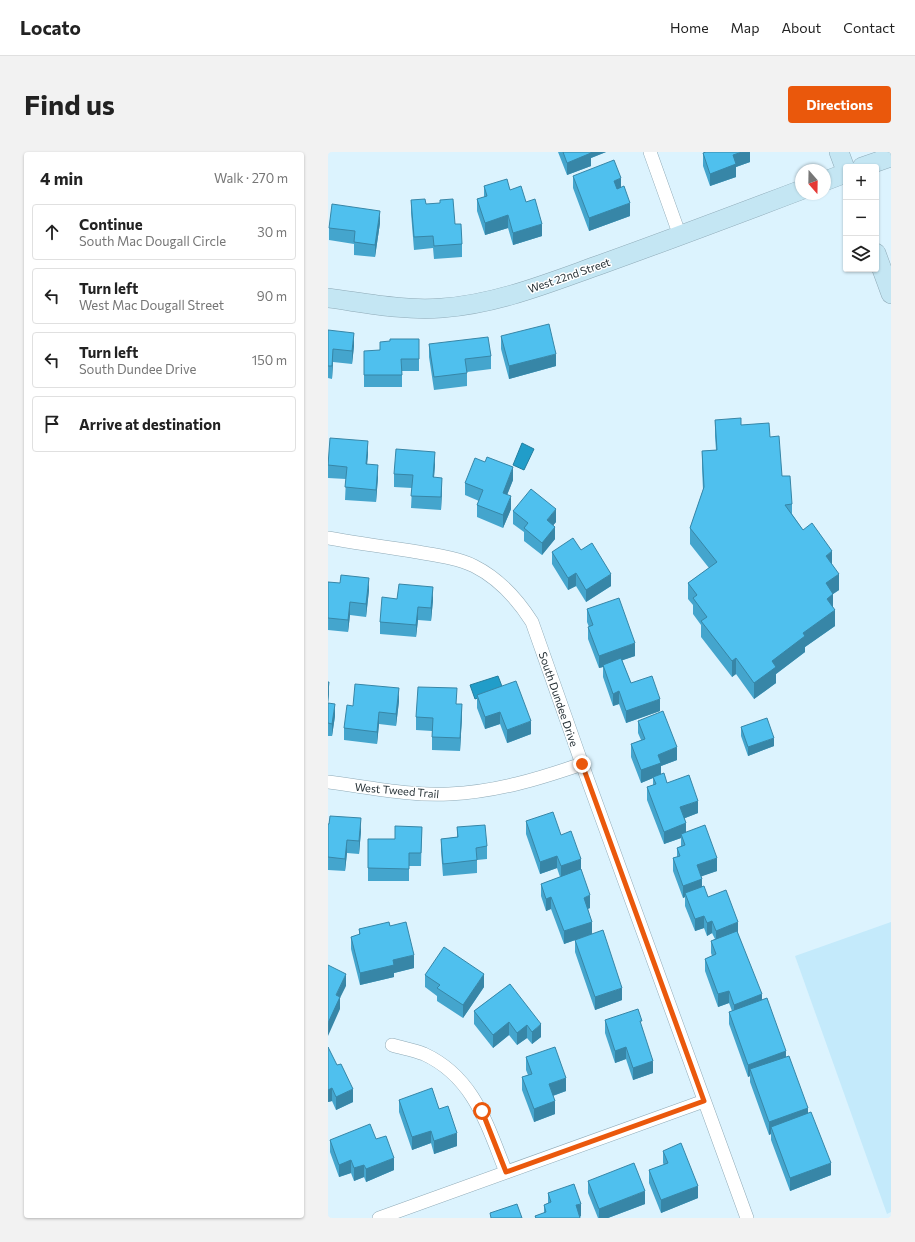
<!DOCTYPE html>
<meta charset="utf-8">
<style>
body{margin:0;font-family:Commissioner,sans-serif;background:#f2f2f2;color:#222}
.controls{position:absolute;right:12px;top:12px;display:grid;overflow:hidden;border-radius:4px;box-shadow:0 1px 3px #0004}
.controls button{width:36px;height:36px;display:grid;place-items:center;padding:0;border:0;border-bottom:1px solid #e0e0e0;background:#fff;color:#222;font:20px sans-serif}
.compass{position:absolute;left:467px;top:12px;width:36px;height:36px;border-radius:50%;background:#fff;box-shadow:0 1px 3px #0004;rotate:160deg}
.stop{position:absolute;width:12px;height:12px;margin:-9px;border:3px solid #ea580c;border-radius:50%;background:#fff}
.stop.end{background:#ea580c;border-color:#fff;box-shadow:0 1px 4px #0008}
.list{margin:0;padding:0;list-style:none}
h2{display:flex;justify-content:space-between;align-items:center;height:52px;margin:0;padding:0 16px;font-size:17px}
h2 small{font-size:13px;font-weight:400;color:#767676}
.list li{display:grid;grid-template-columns:26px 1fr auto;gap:12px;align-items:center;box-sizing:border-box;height:56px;margin:0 8px 8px;padding:0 8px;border:1px solid #e0e0e0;border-radius:4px}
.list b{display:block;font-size:15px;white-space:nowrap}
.list p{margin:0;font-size:13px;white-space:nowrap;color:#767676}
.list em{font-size:13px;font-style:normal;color:#767676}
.icon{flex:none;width:22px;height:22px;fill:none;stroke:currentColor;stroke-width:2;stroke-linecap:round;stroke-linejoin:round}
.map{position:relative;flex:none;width:563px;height:1066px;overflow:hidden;border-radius:4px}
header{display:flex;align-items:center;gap:24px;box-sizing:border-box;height:56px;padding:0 20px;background:#fff;border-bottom:1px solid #e0e0e0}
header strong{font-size:19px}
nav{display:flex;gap:22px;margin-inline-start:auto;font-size:14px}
.intro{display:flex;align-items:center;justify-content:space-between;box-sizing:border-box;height:96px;padding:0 24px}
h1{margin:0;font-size:28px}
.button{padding:10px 18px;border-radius:4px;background:#ea580c;color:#fff;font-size:14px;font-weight:700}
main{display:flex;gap:24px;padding:0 24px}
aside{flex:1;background:#fff;border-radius:4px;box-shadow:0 1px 3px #0004}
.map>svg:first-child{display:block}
.built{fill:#c4eafb}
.water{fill:#219dc9;stroke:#227d9d}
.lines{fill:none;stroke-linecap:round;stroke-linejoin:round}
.street-casing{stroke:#8faab7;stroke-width:14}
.secondary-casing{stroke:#8faab7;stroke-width:20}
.street{stroke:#fff;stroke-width:13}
.secondary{stroke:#c4e6f3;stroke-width:19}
.wall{fill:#44a5cd}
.shaded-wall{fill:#3786a7}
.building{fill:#4fc0ee;stroke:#3786a7}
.route{stroke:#ea580c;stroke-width:5}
.labels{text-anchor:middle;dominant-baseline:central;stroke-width:3;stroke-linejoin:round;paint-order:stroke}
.street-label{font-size:11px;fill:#263136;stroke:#fff}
</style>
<header>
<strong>Locato</strong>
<nav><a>Home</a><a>Map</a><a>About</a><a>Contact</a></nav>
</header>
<div class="intro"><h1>Find us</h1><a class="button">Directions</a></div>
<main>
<aside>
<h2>4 min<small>Walk · 270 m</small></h2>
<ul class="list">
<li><svg class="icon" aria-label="ahead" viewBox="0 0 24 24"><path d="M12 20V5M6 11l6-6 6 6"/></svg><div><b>Continue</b><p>South Mac Dougall Circle</p></div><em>30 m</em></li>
<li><svg class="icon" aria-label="left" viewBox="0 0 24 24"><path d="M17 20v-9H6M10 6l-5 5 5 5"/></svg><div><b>Turn left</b><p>West Mac Dougall Street</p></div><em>90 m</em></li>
<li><svg class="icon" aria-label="left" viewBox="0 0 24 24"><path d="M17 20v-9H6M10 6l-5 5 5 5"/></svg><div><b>Turn left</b><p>South Dundee Drive</p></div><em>150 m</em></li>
<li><svg class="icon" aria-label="arrive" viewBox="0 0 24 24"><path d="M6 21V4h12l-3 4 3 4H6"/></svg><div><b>Arrive at destination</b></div></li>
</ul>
</aside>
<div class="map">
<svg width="563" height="1066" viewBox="0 0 563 1066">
<rect width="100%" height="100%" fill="#dcf3fe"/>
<!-- built -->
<path class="built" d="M563,770V1060L559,1062L467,804Z"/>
<!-- water -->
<path class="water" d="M194,291L206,297L196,318L185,313Z
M170,524L175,537L147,547L142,533Z"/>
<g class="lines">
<defs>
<path id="street" d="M322,0L352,84
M0,386C28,391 56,395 84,399C105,403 127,405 146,414C170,426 190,448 204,470L254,612L419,1066
M0,630C40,635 81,644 121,642C168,640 210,627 254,612
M64,893C74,896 86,898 96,902C146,925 159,973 178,1020
M51,1066L376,949"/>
<path id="secondary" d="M511,0L518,19
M534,15L563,5
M497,29L518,21
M548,101L563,142
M0,146C38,151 76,159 114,156C170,152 223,130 274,112C341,88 407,63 473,38"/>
</defs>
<!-- street casing -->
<use href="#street" class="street-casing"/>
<!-- secondary casing -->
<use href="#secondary" class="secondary-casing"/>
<!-- street -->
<use href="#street" class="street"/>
<!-- secondary -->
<use href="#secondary" class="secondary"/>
</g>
<!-- wall -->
<path class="wall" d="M230,0H278L263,6V14L239,23Z
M422,0V10L408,15V25L382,34L375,14V1Z
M245,24L293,35L302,64L261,79L245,36Z
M156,34L182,38L198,50L214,84L185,93L180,76L157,83L149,59V47L156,45Z
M83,48L98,52L127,72L134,92V105L106,107L105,96L86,98L83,61Z
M52,71L47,105L26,103V92L1,88V76Z
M0,178L26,194L24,212L5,210L4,227L0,226Z
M173,184L228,214L181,227L173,197Z
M91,187V219H74V235H36V199H52L62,189Z
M101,192L163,204V217L139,220V234L106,238L101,205Z
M387,268L413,273L442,285L454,324L464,352V362L475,378L504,412L511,438L505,442V456L507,474L477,495V500L448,522V531L426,547L408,522L404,525L373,485V473L365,462V453L360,447V431L381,416L362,392V376L375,338L374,315V299L388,298L387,284Z
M40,302L39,312L50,325L48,350L17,348L18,327L0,326V307Z
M107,312L106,325L114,338L113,358L83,356L84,336L66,335V322Z
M185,328L179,343L183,357L175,376L149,365V353L151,349L137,343V331Z
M185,359L228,370L225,373L227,387L214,403L196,389V380L185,372Z
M253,398L283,434L258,450L248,434L240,438L224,412V400Z
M0,430L41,438L38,465L22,463L20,480L0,478Z
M69,447L105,448L103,469L90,468L88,485L52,482V470Z
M259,457L307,504L294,508L303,531L332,559L298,571L291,552L285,554L275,525V515L271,516L260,487V475H261L259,470Z
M0,530L1,542L0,551L7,564L4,584H0Z
M149,543L203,582L179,591L172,572L157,577L149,556Z
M71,549L68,574L51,572L49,592L16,588V576L25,554Z
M129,552L134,564L132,599L104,598V579L88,578V565Z
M310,569L349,608L333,614V622L339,631L370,661L357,666L358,680L389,719L373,724L374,735L380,745L410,782L434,848L458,905L503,1023L462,1039L443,988V982L441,983L422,930V924L420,925L401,872V860L404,859L401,851L390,855L377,819V807L384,804L383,801V789L387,787L384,781L379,784L376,776L367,779L357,754V745L355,746L345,719V706L349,705V696L353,694V686L336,692L319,648V635L325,633V626L313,631L303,605V592L313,588L310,581Z
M413,575L446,594L420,604L413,584Z
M198,669L233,683L253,718L262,756L260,757L264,782L236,792L223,757L218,759L213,744V732L232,725L229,716L212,722L198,682Z
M0,672L33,679L31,702L19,701L17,719L0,718Z
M94,675L93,714H81V729H40V687H67Z
M129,675L159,694V707L149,708V721L115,724L113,699V687L129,685Z
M62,774L86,816L66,821V825L32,833L23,797V785L31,783V777Z
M247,788L294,848L267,858L247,800Z
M97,823L156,835L135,866L109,849V844L97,835Z
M182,832L213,885L204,892L199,886L189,893L181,883L165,896L146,872V859Z
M277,868L314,875L325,921L305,928L298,907L287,911L277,881Z
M0,895L25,950L8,958L4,949L0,950Z
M198,905L238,939L225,944L227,962L206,970L194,938V925L200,923L198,918Z
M71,948L111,957L129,994L106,1002L103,991L84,998L71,960Z
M48,987L66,1018L38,1030L36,1025L26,1029L23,1021L11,1025L2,1000V988Z
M335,999L370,1046L333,1061L321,1031V1018L336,1013L335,1011Z
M260,1029L317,1052L280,1066H270L260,1041Z
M220,1041L253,1064L252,1065V1066H207V1064L216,1061V1053L220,1051Z"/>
<!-- shaded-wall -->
<path class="shaded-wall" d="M261,0H278L263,6V14L239,23V11Z
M414,0H422V10L408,15V25L382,34V22L405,3Z
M293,26V39L286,41V29Z
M302,51V64L261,79V66Z
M52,59V71L47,105V93Z
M180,63V76L157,83V71Z
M214,72V84L185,93V81Z
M26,181V194L24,212V199Z
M5,197V210L4,227V214Z
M228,202V214L181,227V214Z
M40,289V302L38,324V312Z
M107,300V312L105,338V325Z
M50,313V325L48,350V338Z
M185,315V328L175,353V341Z
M114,326V338L113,358V345Z
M183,344V357L175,376V363Z
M228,357V370L219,381V368Z
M227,375V387L214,403V391Z
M504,399V415L498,404Z
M248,421V434L240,438V426Z
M283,422V434L258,450V438Z
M511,422V438L505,442V458L499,463L498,431Z
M41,426V438L38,465V452Z
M105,435V448L103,469V456Z
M22,450V463L20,480V468Z
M90,455V468L88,485V473Z
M507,458V474L477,495V500L448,522V531L426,547V531L444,509L475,481Z
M307,491V504L275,515V513V515L271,516V504Z
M408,506V522L404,525V509Z
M1,530V542L0,552V539Z
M71,536V549L68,574V562Z
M291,539V552L285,554V542Z
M332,547V559L298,571V559Z
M7,552V564L4,584V572Z
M134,552V564L132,599V586Z
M51,560V572L49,592V580Z
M172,560V572L157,577V565Z
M203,569V582L179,591V578Z
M446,586V594L420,604V595Z
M349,595V608L333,614V623L325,625V626L313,631V618L330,603Z
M370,649V661L352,668V655Z
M33,666V679L31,702V689Z
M358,671V684L353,682V686L336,692V680Z
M19,688V701L17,719V707Z
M229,704V716L212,722V710Z
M389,706V719L369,726V713Z
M253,707V720L233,727V714Z
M374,727V739L357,741V745L355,746V734Z
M262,743V756L256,758V746Z
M223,745V757L218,759V747Z
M376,764V776L367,779V767Z
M384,769V781L379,784V771Z
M264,770V782L236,792V779Z
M410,770V783L388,791V779Z
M86,803V816L66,821V825L32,833V821L65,808Z
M18,822V834L12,846V857L0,884V871L8,843Z
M156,822V835L135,866V853Z
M294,836V848L267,858V845Z
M401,839V851L390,855V842Z
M434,842V855L406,865V853Z
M181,870V883L165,896V883Z
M213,872V885L204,892V880Z
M199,873V886L189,893V881Z
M298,895V907L287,911V899Z
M458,899V911L422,917V924L420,925V913Z
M325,909V921L305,928V916Z
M238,926V939L221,945V932Z
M4,936V949L0,950V938Z
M25,937V950L8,958V945Z
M227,949V962L206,970V957Z
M480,956V969L443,975V982L441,983V970Z
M103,979V991L84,998V985Z
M129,981V994L106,1002V989Z
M66,1006V1018L38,1030V1017Z
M23,1008V1021L11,1025V1013Z
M503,1011V1023L462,1039V1026Z
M36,1013V1025L26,1029V1016Z
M370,1034V1046L333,1061V1048Z
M317,1039V1052L280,1066H271V1057Z
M253,1052V1064L248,1066V1053Z"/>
<!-- building -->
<path class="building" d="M235,0H263V1L239,11Z
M378,0H414L405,3L408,12L382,22L375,1Z
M286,8L293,26L286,29L289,37L296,34L302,51L261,66L245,24Z
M179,27L182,38L193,34L198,50L207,47L214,72L185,81L180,63L157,71L149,47L159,44L156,34Z
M97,47L98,52L112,51V48L125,47L127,72H133L134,92L106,94L105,84L86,85L83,48Z
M4,52L52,59L47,93L26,90L27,79L1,76Z
M221,172L228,202L181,214L173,184Z
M0,178L26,181L24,199L5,197L4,214H0Z
M160,185L163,204L137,207L139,221L106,225L101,192Z
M62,187H91V207H73L74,223H36V199L52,198V190L62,189Z
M413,266V273L441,271L442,285L451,284L454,324H462L464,352L457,353L475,378L484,371L504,399L498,404L511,422L498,431L505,442L499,447L507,458L475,481L477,484L444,509L448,515L426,531L408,506L404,509L373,469L379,465L365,446L369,443L360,431L389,410L362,376L376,335L374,299L389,298L387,268Z
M2,286L40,289L38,312L50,313L48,338L17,335L19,315L0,313Z
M68,297L107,300L105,325L114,326L113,345L83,344L85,323L66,322Z
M159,305L185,315L175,341L183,344L175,363L149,353L155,338L137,331L147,306L157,310Z
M203,337L228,357L219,368L227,375L214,391L196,376L200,371L185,359Z
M245,386L253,398L264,391L283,422L258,438L248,421L240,426L224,400Z
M13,423L41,426L38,452L22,450L20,468L0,466V430L12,431Z
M71,432L105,435L103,456L90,455L88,473L52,470L54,445L69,447Z
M291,446L307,491L271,504L260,475L265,473L259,457Z
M293,506L303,531L324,524L332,547L298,559L291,539L285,542L275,513Z
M188,529L203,569L179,578L172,560L157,565L149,543Z
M0,530H1L0,539Z
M27,532L71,536L68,562L51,560L49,580L16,576L19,553L25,554Z
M90,535L129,536L128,552H134L132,586L104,585L105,566L88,565Z
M0,551L7,552L4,572L0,571Z
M335,559L349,595L330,603L333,611L313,618L303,592L317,587L310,569Z
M439,566L446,586L420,595L413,575Z
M336,621L339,631L361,623L370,649L352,655L358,671L336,680L319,635L328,632L325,625Z
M225,660L233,683L243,679L253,707L233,714L229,704L212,710L198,669Z
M2,664L33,666L31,689L19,688L17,707L0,705V672H1Z
M157,673L159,694L148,696L149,708L115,712L113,687L130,685L129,675Z
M377,673L389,706L369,713L374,727L355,734L345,706L352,704L349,696L357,693L353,682Z
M67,674L94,675L93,701H81V717L40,716V687H67Z
M253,717L262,743L256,746L264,770L236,779L223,745L218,747L213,732Z
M376,734L380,745L398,738L410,770L388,779L384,769L379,771L376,764L367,767L357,741Z
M61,770L62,774L78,770L86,803L65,808L66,813L32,821L23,785L32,782L31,777Z
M275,778L294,836L267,845L247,788Z
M409,779L434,842L406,853L401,839L390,842L377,807L388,802L383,789Z
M116,795L156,822L135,853L109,836L112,833L97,823Z
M0,813L18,822L8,843L12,845L0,871Z
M182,832L213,872L204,880L199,873L189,881L181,870L165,883L146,859Z
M439,846L458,899L420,913L401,860Z
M310,857L314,869H312L325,909L305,916L298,895L287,899L277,868Z
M0,895L9,913L13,912L25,937L8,945L4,936L0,938Z
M227,895L238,926L221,932L227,949L206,957L194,925L204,922L198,905Z
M461,904L480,956L441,970L422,917Z
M104,936L111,957L120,954L129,981L106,989L103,979L84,985L71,948Z
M483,960L503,1011L462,1026L443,975Z
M42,972L48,987L58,984L66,1006L38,1017L36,1013L26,1016L23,1008L11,1013L2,988Z
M353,991L370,1034L333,1048L321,1018L340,1011L335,999Z
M306,1011L317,1039L271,1057L260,1029Z
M246,1032L253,1052L248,1053L252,1066H208L207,1064L218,1060L216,1053L223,1050L220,1041Z
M189,1052L194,1066H163L162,1061Z"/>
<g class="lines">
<!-- route -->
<path class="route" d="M154,959L178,1020L376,949L254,612"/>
</g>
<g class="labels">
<!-- street labels -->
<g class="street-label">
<text transform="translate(241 123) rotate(-19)">West 22nd Street</text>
<text transform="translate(231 547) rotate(71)">South Dundee Drive</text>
<text transform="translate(69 638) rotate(5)">West Tweed Trail</text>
</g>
</g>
</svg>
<div class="controls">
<button>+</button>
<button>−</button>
<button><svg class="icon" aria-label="layers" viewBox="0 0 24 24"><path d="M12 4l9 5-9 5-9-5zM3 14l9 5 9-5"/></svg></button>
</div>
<svg class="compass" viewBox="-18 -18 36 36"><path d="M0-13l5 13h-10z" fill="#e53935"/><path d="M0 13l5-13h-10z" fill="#767676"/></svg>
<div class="stop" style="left:154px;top:959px"></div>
<div class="stop end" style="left:254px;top:612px"></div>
</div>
</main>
